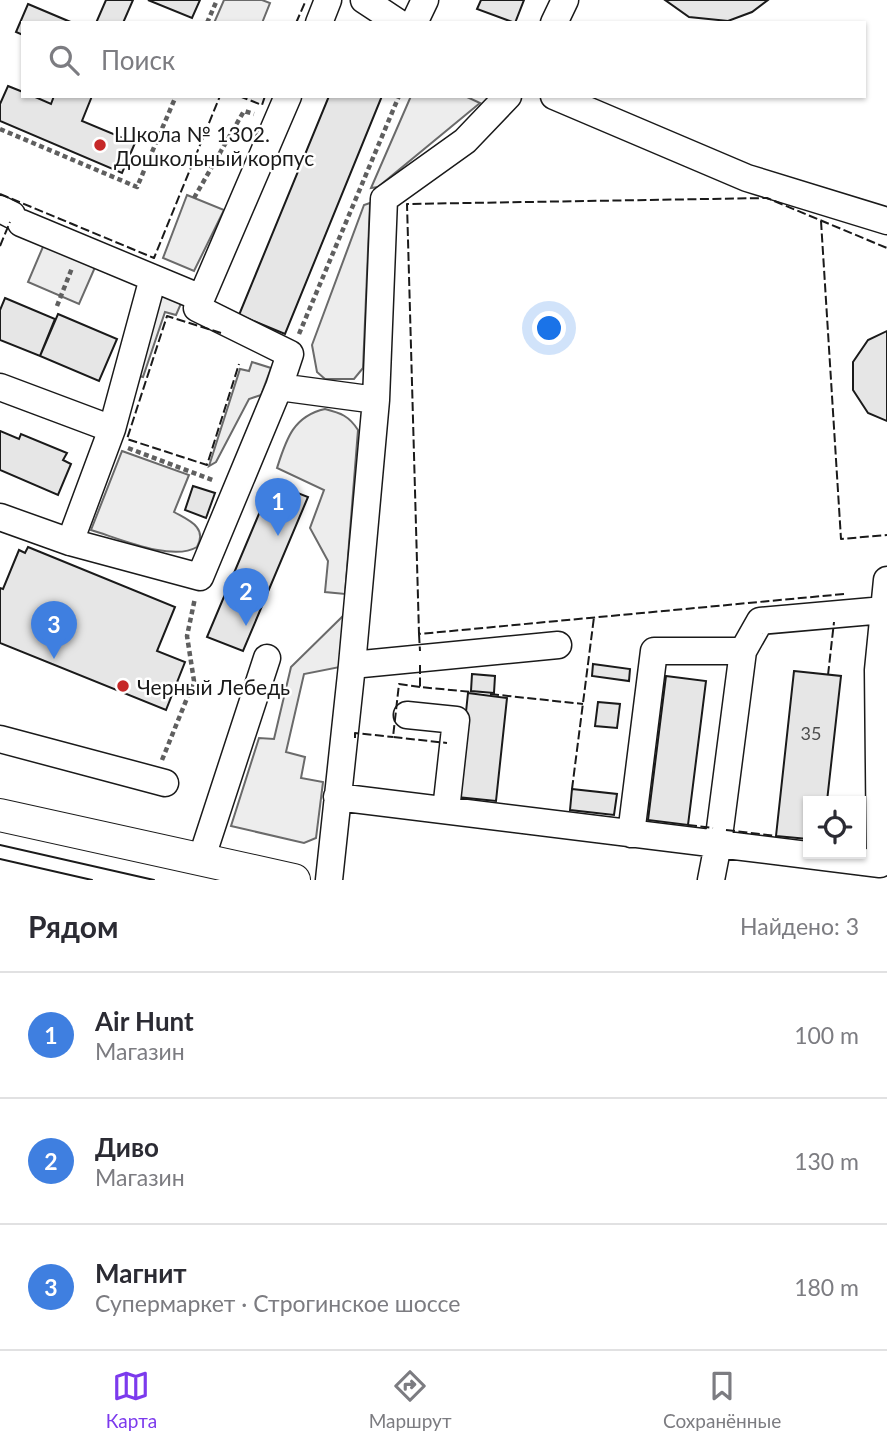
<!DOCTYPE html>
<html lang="ru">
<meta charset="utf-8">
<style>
body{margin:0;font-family:Lato,sans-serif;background:#f2f2f3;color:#2b2b33}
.controls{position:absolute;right:21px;bottom:21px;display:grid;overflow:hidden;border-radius:0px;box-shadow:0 2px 5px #0004}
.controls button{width:63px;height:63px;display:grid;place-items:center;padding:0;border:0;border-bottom:2px solid #e1e1e2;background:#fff;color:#2b2b33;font:35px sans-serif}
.you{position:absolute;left:550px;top:329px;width:24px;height:24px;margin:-18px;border:5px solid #fff;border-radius:50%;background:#1a73e8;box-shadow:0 0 0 10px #1a73e833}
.badge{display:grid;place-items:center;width:46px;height:46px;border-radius:50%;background:#7c3aed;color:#fff;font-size:23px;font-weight:700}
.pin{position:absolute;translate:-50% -58px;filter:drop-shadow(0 2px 4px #0008)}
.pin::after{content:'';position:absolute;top:37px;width:24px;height:21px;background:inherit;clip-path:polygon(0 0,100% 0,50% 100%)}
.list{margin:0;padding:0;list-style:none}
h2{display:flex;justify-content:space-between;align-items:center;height:91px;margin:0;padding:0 28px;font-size:30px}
h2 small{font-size:23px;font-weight:400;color:#7c7c81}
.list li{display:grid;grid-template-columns:46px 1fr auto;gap:21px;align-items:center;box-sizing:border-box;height:126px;padding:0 28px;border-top:2px solid #e1e1e2}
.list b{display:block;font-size:26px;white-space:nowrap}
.list p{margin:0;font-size:23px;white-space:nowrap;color:#7c7c81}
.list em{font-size:23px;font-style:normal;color:#7c7c81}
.icon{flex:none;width:38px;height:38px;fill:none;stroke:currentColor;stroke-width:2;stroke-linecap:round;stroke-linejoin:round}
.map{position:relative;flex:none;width:887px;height:880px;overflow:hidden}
.search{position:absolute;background:#fff;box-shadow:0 2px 5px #0004;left:21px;right:21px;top:21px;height:77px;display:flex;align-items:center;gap:18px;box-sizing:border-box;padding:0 24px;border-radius:0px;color:#7c7c81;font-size:26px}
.sheet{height:469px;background:#fff}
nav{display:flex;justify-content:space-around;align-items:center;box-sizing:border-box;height:98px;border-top:2px solid #e1e1e2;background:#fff;font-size:19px;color:#7c7c81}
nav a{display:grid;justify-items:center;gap:4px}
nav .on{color:#7c3aed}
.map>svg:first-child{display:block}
.green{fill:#ededed;stroke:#6a6a6a;stroke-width:2}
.building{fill:#e6e6e6;stroke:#1a1a1a;stroke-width:2}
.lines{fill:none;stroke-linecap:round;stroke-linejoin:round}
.minor-casing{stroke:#1a1a1a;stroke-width:29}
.major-casing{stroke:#1a1a1a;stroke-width:34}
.path{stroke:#5f5f5f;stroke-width:4.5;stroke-dasharray:5 3.5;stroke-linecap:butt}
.minor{stroke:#fff;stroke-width:26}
.major{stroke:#fff;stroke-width:32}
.tram{stroke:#1a1a1a;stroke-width:2}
.fence{stroke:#1a1a1a;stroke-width:2;stroke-dasharray:9 3.5;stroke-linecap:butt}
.poi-dot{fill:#c62828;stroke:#fff;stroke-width:2.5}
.labels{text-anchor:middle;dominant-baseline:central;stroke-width:5;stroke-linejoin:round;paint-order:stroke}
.number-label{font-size:18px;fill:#4d4d4d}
.poi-label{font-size:21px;fill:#1a1a1a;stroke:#fff;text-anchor:start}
</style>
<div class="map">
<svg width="887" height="880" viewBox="0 0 887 880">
<rect width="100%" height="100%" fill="#fff"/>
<!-- green -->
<path class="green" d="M224,0H262L270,3L262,23H214Z
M411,96H465L480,103L378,187L371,188Z
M187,195L224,210L194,271L163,258Z
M370,203L363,368L354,379H325L317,372L312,345L364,205Z
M45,242L96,265L79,304L28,282Z
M159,293L183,299L176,315L165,312L143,377L139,376Z
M252,362L271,368L261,395L249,399L216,462L209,466L240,369L249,371Z
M325,409C341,413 349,416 358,430L345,594L325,592L328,561L310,528L324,490L277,468C286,440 293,416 325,409Z
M122,451L189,475L174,512C188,520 208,527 197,547C172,562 118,538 91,530Z
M346,613L340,667L304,674L286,752L305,757L301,778L323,782L316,838L304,843L231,826L259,738L274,739L291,667Z"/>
<!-- building -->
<path class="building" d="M106,0H133L123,23H96Z
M148,0H200L192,18Z
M481,0H524L515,23L477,9Z
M665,0H768L752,12L728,21L689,17Z
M28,4L73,23H23V35L16,32Z
M8,86L23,92V96H33L51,104L54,96H92L82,121L135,143L122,173L0,121V104Z
M329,96H382L285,334L239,315Z
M5,298L55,319L40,356L0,340V310Z
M58,314L117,339L99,381L40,356Z
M887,331V421L868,413L853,390V362L868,340Z
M0,431L19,439L21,434L67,453L63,460L71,464L58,495L0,470Z
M272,483L308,497L243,651L207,637Z
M193,486L215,493L206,518L185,510Z
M28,547L175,607L157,651L185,662L166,710L0,643V588L3,589L19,550L25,553Z
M593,664L630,669L629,681L592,676Z
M794,671L841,676L827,801H808V839L776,836Z
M472,674L495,676L494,693L471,691Z
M666,676L706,681L688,825L648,820Z
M468,693L507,698L496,801L457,797Z
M598,702L620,704L617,728L595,726Z
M572,789L617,794L614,815L570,810Z"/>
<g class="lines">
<defs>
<path id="minor" d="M364,0L399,23
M319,23L328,0
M414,23L425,0
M554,23L565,0
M554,96L747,178L887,221
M0,209L12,215
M21,223L201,298
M0,387L112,429L153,278
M279,387L290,354L197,308L288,96
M0,517L70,542L200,577L279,387L376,400
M70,542L112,429
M743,651L760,621L884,610
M352,665L376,400L384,199L465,141L508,96
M407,715L456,720L446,810
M0,739L165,783
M337,797L718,844L711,880
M631,834L654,651H743L718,844L880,864L878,670L887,580
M201,860L267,658
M329,880L352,665L558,645"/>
<path id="major" d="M0,815L294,880"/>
</defs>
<!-- minor casing -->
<use href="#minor" class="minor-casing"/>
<!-- major casing -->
<use href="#major" class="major-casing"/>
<!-- path -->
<path class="path" d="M207,23L217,0
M0,129L137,187L176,96
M194,198L244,111L254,114
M57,306L72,268
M299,334L399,96
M128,448L215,481
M162,760L194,681L187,636L195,598"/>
<!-- minor -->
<use href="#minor" class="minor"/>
<!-- major -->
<use href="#major" class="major"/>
<!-- tram -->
<path class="tram" d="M0,845L154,880
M0,859L92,880"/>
<!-- fence -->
<path class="fence" d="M296,23L306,0
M239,96L262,105L265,96
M0,194L154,258L220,96
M821,221L841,539L887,535
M0,246L10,222
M221,333L167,316L127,439L207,465L239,364
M844,594L419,634L407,204L767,198L887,248
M419,634L420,651
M420,665V687L472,692
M828,675L834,622
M420,687L399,684L393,737L447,743
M490,694L583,704
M355,738V733L393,737
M572,789L594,617
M688,825L713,828
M726,830L776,836"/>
</g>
<!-- markers -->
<g class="poi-dot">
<circle cx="100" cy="145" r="7"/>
<circle cx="123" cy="686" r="7"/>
</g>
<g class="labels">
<!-- number labels -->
<g class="number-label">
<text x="811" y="733">35</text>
</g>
<!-- poi labels -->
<g class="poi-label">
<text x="114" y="133">Школа № 1302.<tspan x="114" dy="24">Дошкольный корпус</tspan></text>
<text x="137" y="686">Черный Лебедь</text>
</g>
</g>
</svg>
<div class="controls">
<button><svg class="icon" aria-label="locate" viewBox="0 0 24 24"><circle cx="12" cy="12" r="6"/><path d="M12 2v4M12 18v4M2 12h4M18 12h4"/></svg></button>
</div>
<div class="you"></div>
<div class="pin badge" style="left:278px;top:536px;background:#3f7fe0">1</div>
<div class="pin badge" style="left:246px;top:626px;background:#3f7fe0">2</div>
<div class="pin badge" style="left:54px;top:659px;background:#3f7fe0">3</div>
<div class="search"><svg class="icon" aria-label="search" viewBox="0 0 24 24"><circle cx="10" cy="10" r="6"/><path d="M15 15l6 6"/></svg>Поиск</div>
</div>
<section class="sheet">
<h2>Рядом<small>Найдено: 3</small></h2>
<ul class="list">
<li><span class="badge" style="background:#3f7fe0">1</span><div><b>Air Hunt</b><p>Магазин</p></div><em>100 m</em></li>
<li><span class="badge" style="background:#3f7fe0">2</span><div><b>Диво</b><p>Магазин</p></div><em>130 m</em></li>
<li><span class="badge" style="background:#3f7fe0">3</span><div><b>Магнит</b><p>Супермаркет · Строгинское шоссе</p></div><em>180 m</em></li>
</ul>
</section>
<nav>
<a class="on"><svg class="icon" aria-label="map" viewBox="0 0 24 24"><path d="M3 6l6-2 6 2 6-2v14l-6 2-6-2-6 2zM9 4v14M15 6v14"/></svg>Карта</a>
<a><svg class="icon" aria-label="directions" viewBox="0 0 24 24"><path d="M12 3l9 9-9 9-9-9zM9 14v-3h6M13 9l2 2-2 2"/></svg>Маршрут</a>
<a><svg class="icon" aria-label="saved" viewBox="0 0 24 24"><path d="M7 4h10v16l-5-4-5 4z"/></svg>Сохранённые</a>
</nav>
